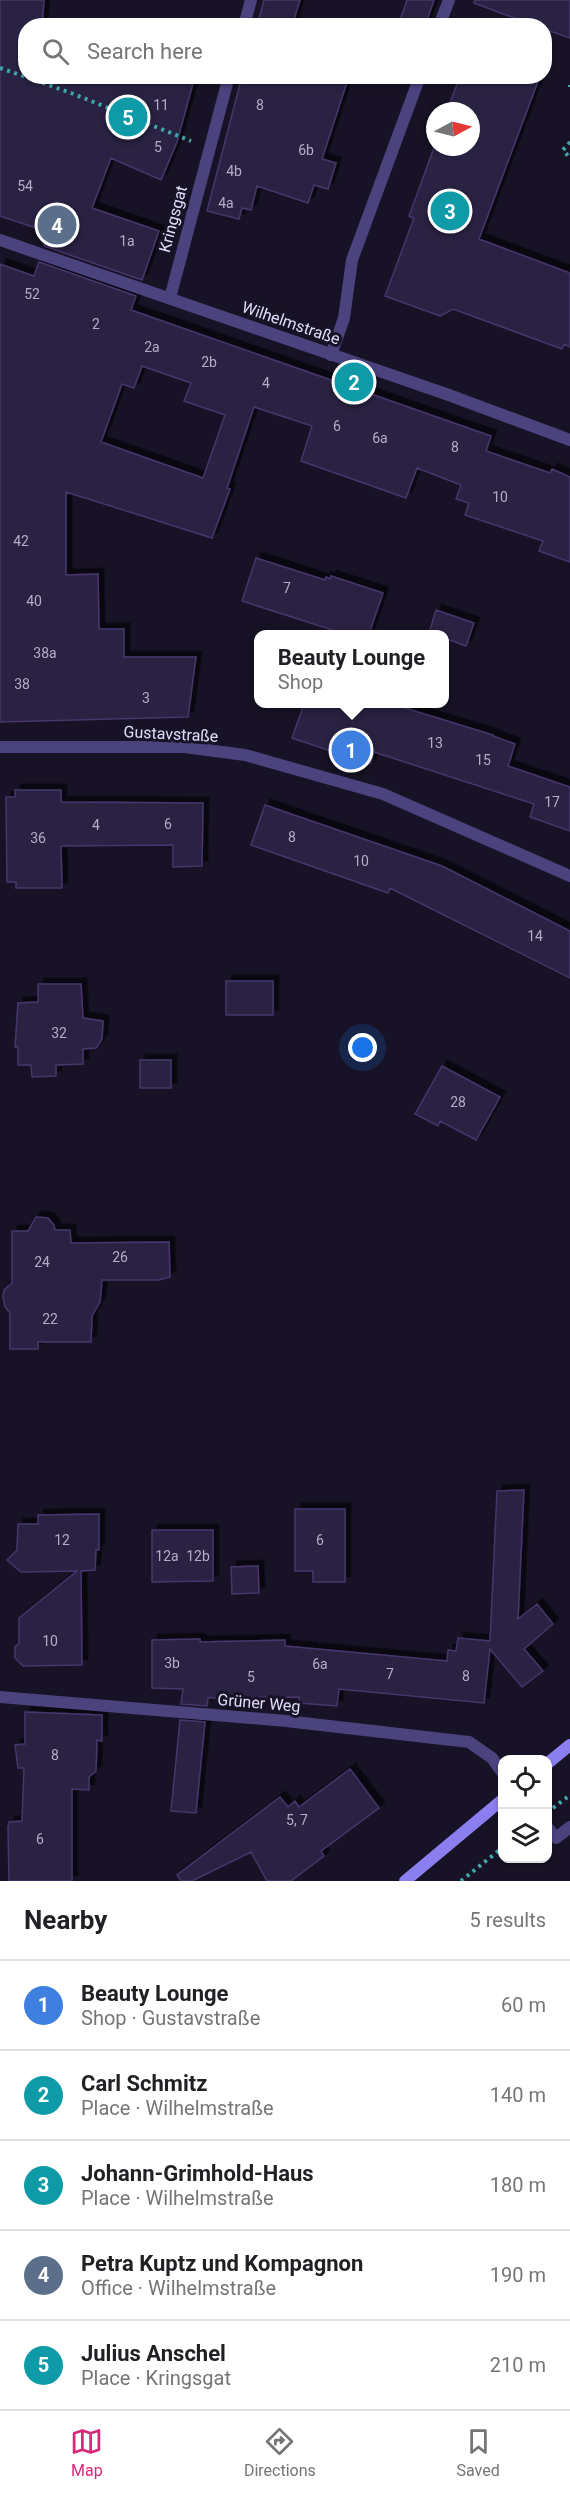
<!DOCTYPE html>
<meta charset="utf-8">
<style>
body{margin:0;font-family:Roboto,sans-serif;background:#f6f6f6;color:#202124}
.controls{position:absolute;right:18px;bottom:18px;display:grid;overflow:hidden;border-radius:12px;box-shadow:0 2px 4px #0004}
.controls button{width:54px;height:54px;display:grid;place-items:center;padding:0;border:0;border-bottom:2px solid #e0e0e0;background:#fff;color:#202124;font:30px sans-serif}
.compass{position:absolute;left:426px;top:102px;width:54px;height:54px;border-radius:50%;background:#fff;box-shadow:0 2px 4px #0004;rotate:83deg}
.you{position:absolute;left:363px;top:1048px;width:21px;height:21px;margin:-15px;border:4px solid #fff;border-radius:50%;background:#1a73e8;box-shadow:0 0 0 9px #1a73e833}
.badge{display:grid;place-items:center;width:39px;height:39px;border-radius:50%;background:#db2777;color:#fff;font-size:20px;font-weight:700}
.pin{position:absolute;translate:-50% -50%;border:3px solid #fff;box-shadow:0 2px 6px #0006}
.popup{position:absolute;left:254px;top:630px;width:195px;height:78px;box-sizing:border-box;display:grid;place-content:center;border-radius:12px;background:#fff;filter:drop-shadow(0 2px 4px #0005);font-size:20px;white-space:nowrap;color:#757577}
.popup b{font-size:22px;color:#202124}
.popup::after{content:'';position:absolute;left:50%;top:100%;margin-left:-12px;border:12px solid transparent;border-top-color:#fff}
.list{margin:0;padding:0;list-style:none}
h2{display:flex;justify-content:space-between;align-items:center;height:78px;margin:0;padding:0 24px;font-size:26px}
h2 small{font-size:20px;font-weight:400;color:#757577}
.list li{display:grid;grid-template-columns:39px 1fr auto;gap:18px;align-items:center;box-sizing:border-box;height:90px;padding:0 24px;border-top:2px solid #e0e0e0}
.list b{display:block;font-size:22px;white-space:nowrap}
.list p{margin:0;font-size:20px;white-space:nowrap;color:#757577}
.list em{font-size:20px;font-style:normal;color:#757577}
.icon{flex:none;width:33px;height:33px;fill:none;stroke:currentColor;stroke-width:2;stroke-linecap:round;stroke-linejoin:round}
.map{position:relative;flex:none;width:570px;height:1881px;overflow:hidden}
.search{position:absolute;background:#fff;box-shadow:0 2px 4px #0004;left:18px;right:18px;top:18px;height:66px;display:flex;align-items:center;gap:15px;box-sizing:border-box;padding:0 21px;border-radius:24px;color:#757577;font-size:22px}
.sheet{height:528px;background:#fff}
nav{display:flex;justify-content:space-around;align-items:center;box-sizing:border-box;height:84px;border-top:2px solid #e0e0e0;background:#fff;font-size:16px;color:#757577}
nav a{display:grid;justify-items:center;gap:3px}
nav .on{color:#db2777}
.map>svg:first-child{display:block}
.building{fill:#2b2143;stroke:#46366c;stroke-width:1.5;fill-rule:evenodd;filter:url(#shadow)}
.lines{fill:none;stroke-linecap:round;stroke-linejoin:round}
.path{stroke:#3fa6aa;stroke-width:4;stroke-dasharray:3 4.5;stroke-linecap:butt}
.service{stroke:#4b437e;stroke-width:12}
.minor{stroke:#4b437e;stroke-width:12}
.secondary{stroke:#8b7eee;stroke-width:12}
.labels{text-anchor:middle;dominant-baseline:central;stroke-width:6;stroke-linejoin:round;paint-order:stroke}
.number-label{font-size:14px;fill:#b4accc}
.street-label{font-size:16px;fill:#e1dbfa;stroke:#171225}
</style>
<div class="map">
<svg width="570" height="1881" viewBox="0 0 570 1881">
<defs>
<filter id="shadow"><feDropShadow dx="5.5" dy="-5.5" stdDeviation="0" flood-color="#0009"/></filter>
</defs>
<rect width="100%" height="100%" fill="#171225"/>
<!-- building -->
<path class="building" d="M0,0H44L42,26H26V76H195L177,142L161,180L111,158L92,208L159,231L142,280L44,246L48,232L0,216Z
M264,0H300L292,26H257Z
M407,0H434L425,26H398Z
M475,0H570V38L544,29V26H536L474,3Z
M242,76H349L322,159L336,163L328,189L314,185L308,203L257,186L251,210L242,208L239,219L207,211Z
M460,76H540L479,239L570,273V347L564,344L562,349L453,309L440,316L385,296L414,218L409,216L435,145V147H471V111H447Z
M39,262L136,296L131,310L491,436L486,451L550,473L552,469L570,477V562L539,551L543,541L465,515L469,503L456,499L461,485L417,468L406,498L301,461L312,426L254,407L227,488L230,489L212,538L66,492V575L98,574L99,629H124V657H196L188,717L0,722V264L34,276ZM142,366L191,383L184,401L225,415L203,478L101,442L122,384L134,388Z
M256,558L325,580L326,577L330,579L331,576L383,593L369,634H345L242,601Z
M436,610L474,623L466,646L444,638V634L429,633Z
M304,704H392L493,735V736L515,744L508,766L570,787V831L530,817L534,804L374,752L370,764L292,738Z
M15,790H61V802L203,803L202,866L173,867V845L61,846L62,888H16V882H7L6,797H15Z
M265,805L442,866L570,931V978L390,888L388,893L251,845Z
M226,981H273V1015H226Z
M38,984H81L83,1018L103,1021L102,1039L96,1048L83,1049V1064L56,1065V1076L32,1077L31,1065H18V1047H15L18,1003L38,1002Z
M140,1060H171V1088H140Z
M442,1066L500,1097L476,1140L440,1121L438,1126L415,1114Z
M36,1217L48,1218L54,1225L55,1230H70L71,1243L169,1242L170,1277L159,1280H102L100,1302L92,1316L91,1342H38V1349H10V1313L5,1307L3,1297L4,1290L12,1283V1231H28Z
M524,1490L518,1619L537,1604L553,1624L524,1649L543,1671L522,1687L490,1649L484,1703L339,1689L337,1706L299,1703V1697L208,1698L207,1706L181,1704L183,1689L152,1688V1640L200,1639V1642L285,1640V1646L447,1661L448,1650L456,1651L458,1638L490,1641L497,1491Z
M295,1509H345V1582H313V1571H295Z
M99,1514V1550H96L95,1570L81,1571L82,1665L23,1666L15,1658V1647L19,1643V1618L77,1571L21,1572L7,1560L17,1550L18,1524H38V1515Z
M152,1530H213V1581L152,1582Z
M258,1566L259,1593L232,1594L231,1567Z
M25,1712L102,1715V1741L97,1740L96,1771L89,1777V1790L72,1789V1881H9L8,1827L9,1822L22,1821L24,1768H18L15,1745L25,1744Z
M180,1720L205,1722L196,1813L171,1811Z
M350,1769L379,1808L321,1851L324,1856L291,1881H267L251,1852L192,1881H181L177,1875L280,1797L288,1807L295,1801L299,1807Z"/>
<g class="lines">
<!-- path -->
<path class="path" d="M0,68L71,93L191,141
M570,85V87
M570,142L563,150L570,158
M553,1808L570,1795
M461,1881L502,1848"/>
<!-- service -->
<path class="service" d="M439,26L449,0
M331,355L344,318L352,260L420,76
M548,1828L556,1838L570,1827"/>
<!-- minor -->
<path class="minor" d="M244,26L251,0
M0,240L446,394L570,440
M170,298L229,76
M0,747H184L245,755L383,794L570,876
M0,1697L286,1721L469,1742L492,1758L502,1772"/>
<!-- secondary -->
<path class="secondary" d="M548,1763L570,1745
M405,1881L502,1800"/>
</g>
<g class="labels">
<!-- number labels -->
<g class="number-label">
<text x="161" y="105">11</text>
<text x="260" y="105">8</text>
<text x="158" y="147">5</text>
<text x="306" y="150">6b</text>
<text x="234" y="171">4b</text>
<text x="25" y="186">54</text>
<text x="226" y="203">4a</text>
<text x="127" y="241">1a</text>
<text x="32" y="294">52</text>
<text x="96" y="324">2</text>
<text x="152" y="347">2a</text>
<text x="209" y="362">2b</text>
<text x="266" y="383">4</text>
<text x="337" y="426">6</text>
<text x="380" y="438">6a</text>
<text x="455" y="447">8</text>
<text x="500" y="497">10</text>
<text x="21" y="541">42</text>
<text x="287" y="588">7</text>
<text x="34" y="601">40</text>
<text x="45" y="653">38a</text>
<text x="22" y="684">38</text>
<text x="146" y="698">3</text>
<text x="435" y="743">13</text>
<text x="483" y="760">15</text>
<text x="552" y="802">17</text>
<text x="168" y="824">6</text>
<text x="96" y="825">4</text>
<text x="292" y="837">8</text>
<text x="38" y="838">36</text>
<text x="361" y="861">10</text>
<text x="535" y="936">14</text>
<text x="59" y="1033">32</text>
<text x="458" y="1102">28</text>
<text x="120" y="1257">26</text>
<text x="42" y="1262">24</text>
<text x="50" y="1319">22</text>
<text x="62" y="1540">12</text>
<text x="320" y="1540">6</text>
<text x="167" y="1556">12a</text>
<text x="198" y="1556">12b</text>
<text x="50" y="1641">10</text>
<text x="172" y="1663">3b</text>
<text x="320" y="1664">6a</text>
<text x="390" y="1674">7</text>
<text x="466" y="1676">8</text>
<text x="251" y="1677">5</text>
<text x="55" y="1755">8</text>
<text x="297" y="1820">5, 7</text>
<text x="40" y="1839">6</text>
</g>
<!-- street labels -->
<g class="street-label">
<text transform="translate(173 219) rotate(-75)">Kringsgat</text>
<text transform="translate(291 323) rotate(19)">Wilhelmstraße</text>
<text transform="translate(171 734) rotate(3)">Gustavstraße</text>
<text transform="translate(259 1703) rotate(5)">Grüner Weg</text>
</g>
</g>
</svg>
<div class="controls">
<button><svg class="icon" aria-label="locate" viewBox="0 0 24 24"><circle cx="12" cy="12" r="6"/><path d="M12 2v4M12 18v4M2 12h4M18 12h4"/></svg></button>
<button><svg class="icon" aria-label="layers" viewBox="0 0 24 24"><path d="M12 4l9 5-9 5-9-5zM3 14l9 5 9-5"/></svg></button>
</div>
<svg class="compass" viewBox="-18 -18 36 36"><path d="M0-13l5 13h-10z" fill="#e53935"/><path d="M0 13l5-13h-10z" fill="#757577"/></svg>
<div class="you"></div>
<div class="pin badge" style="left:351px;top:750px;background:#3f7fe0">1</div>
<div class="popup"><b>Beauty Lounge</b>Shop</div>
<div class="pin badge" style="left:354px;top:382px;background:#0f9aa8">2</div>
<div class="pin badge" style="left:450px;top:211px;background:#0f9aa8">3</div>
<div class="pin badge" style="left:57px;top:225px;background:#5c6f8a">4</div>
<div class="pin badge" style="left:128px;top:117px;background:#0f9aa8">5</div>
<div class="search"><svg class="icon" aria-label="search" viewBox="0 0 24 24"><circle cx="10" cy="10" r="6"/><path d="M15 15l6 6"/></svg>Search here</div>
</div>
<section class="sheet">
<h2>Nearby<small>5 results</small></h2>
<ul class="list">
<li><span class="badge" style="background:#3f7fe0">1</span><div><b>Beauty Lounge</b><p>Shop · Gustavstraße</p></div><em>60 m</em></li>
<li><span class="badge" style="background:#0f9aa8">2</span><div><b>Carl Schmitz</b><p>Place · Wilhelmstraße</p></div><em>140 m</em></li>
<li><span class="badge" style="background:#0f9aa8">3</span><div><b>Johann-Grimhold-Haus</b><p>Place · Wilhelmstraße</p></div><em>180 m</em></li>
<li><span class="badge" style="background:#5c6f8a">4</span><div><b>Petra Kuptz und Kompagnon</b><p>Office · Wilhelmstraße</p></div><em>190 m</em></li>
<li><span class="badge" style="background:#0f9aa8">5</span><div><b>Julius Anschel</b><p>Place · Kringsgat</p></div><em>210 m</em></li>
</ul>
</section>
<nav>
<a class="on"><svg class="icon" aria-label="map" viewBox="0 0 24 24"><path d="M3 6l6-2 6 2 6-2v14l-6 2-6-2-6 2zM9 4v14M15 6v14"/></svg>Map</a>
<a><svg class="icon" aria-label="directions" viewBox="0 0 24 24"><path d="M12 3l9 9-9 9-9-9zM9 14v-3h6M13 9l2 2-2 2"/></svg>Directions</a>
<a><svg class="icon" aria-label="saved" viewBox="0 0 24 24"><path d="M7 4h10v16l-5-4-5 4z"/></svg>Saved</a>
</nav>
